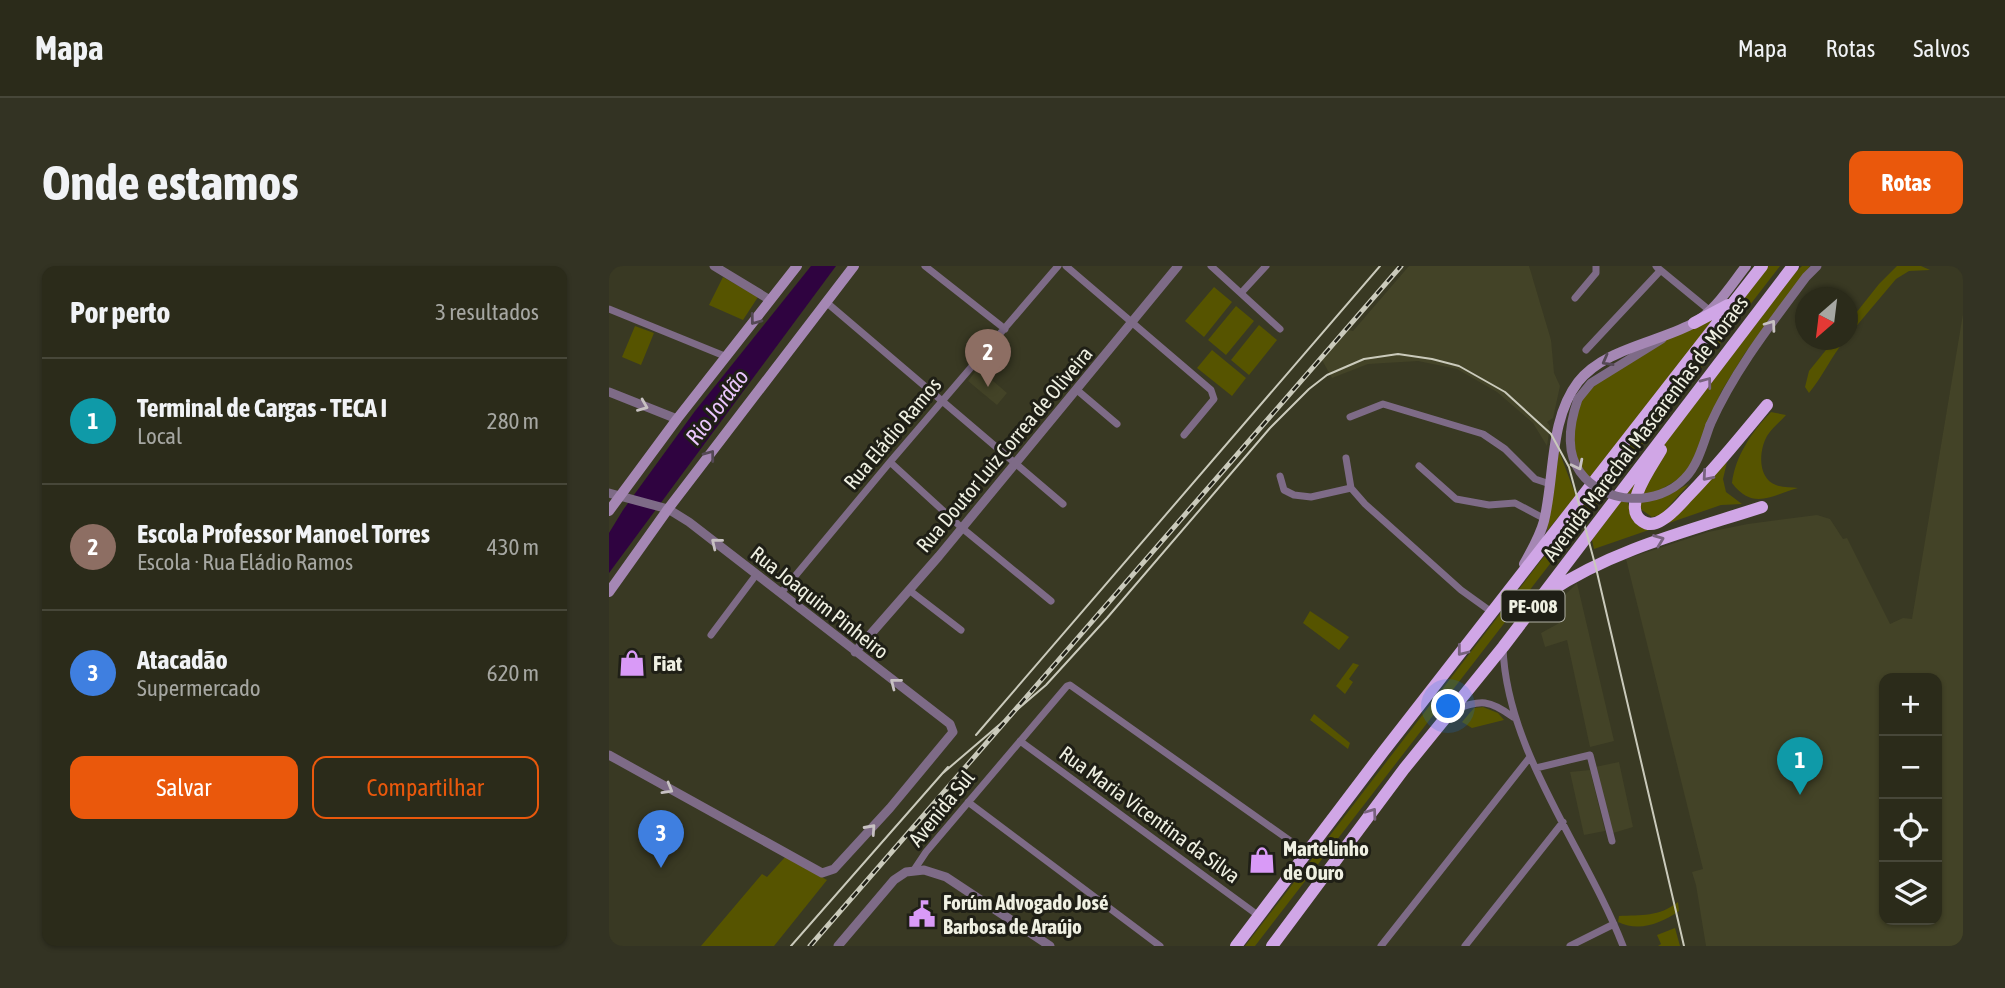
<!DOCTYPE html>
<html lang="pt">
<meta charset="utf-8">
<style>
body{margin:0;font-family:"Asap Condensed",sans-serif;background:#333323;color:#f1f3f6}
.controls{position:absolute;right:21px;bottom:21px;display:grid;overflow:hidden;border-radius:14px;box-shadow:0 2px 5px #0004}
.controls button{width:63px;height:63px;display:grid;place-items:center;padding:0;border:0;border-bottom:2px solid #474739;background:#2b2b1a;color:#f1f3f6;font:35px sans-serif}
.compass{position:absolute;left:1186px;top:21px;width:63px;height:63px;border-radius:50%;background:#2b2b1a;box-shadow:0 2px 5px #0004;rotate:208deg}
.you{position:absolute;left:840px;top:441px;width:24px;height:24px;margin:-18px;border:5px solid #fff;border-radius:50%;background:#1a73e8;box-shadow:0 0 0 10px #1a73e833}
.badge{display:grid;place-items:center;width:46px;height:46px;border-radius:50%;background:#ea580c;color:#fff;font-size:23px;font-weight:700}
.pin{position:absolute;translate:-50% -58px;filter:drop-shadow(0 2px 4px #0008)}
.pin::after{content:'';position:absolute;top:37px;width:24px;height:21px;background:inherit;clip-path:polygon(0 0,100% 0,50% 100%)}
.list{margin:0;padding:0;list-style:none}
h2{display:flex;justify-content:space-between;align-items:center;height:91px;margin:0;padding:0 28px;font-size:30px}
h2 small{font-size:23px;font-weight:400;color:#a6a7a2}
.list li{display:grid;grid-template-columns:46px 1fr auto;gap:21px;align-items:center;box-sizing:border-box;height:126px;padding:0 28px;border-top:2px solid #474739}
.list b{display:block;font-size:26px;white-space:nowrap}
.list p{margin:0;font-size:23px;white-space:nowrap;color:#a6a7a2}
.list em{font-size:23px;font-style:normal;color:#a6a7a2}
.actions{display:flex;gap:14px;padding:21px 28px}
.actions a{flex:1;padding:16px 0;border:2px solid #ea580c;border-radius:14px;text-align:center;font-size:24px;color:#ea580c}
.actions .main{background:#ea580c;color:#fff}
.icon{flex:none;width:38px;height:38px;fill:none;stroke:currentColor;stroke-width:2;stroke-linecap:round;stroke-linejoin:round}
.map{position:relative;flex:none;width:1354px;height:680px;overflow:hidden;border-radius:14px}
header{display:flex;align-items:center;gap:42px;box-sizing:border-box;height:98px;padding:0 35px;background:#2b2b1a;border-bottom:2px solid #474739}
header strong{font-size:33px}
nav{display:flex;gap:38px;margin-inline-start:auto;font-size:24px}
.intro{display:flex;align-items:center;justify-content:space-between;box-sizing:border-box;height:168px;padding:0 42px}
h1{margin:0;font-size:49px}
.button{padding:18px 32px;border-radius:14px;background:#ea580c;color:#fff;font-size:24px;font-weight:700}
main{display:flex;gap:42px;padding:0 42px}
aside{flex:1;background:#2b2b1a;border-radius:14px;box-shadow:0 2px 5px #0004}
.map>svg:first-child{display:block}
.built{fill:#434327;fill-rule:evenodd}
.green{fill:#565400}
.water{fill:#2f0340}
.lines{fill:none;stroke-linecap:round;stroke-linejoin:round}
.minor{stroke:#7e6b87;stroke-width:7}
.tertiary{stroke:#7e6b87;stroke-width:9}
.secondary{stroke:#a587b4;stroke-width:10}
.trunk{stroke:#d0a6e6;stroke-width:12}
.tram{stroke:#cacabb;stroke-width:2}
.rail-casing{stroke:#cacabb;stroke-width:5}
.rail{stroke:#1f1f16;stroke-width:2.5;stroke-dasharray:8;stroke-linecap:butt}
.tertiary-bridge{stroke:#7e6b87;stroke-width:9}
.oneway{stroke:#554955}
.oneway2{stroke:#c7c1c2}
.oneway3{stroke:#78627e}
.labels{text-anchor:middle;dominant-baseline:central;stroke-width:6;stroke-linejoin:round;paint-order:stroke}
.shield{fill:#1f1f16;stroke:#b1b1a5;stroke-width:2}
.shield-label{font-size:19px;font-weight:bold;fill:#eff0e2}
.street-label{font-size:21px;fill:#eff0e2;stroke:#1f1f16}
.poi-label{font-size:21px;font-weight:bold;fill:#eff0e2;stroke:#1f1f16;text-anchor:start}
.water-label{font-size:23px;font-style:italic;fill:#eac6fd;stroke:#1f1f16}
</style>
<header>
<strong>Mapa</strong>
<nav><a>Mapa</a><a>Rotas</a><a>Salvos</a></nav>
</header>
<div class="intro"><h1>Onde estamos</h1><a class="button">Rotas</a></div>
<main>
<aside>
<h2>Por perto<small>3 resultados</small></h2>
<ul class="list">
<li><span class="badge" style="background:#0f9aa8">1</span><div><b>Terminal de Cargas - TECA I</b><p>Local</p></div><em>280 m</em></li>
<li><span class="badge" style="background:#8d6e63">2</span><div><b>Escola Professor Manoel Torres</b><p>Escola · Rua Eládio Ramos</p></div><em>430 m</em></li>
<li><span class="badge" style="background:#3f7fe0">3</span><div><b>Atacadão</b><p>Supermercado</p></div><em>620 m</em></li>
</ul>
<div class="actions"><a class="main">Salvar</a><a>Compartilhar</a></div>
</aside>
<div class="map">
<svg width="1354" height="680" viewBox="0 0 1354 680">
<rect width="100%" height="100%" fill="#393923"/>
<!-- built -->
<path class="built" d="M800,0H920L942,74L945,107L951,120L944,152L938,156L941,160L938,180L924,157L888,126L848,103L809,95L759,98L723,112L713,94L739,64L744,65Z
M1354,48V680H1097L1087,619L1083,606L1094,603L1017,293L1099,266L1139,258L1208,249L1221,253L1234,273L1238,272L1281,358L1294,352L1303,353ZM1275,412H1328V654H1275Z
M369,102L398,127L388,139L359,115Z
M968,317L1005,475L981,481L958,374L936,381L932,367L956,354L952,333Z
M1010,496L1024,561L1004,567L986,501Z
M981,504L996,565L975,569L961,506Z"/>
<!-- green -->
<path class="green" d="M1158,0H1171L646,680H636Z
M1193,0H1201L1136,87L1112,126L1089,185L1075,210L1037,232L1011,229L1030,205L1023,227L1032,210L1166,26Z
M1288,0H1312L1321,4L1300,5L1287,13L1239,70V57L1270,18Z
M114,11L149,31L134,54L100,39Z
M605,21L623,36L595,71L576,55Z
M1120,39L983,215C958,190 956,142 984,118C1023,86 1076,63 1120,39Z
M627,40L645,55L617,89L599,74Z
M650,59L668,74L640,109L622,94Z
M26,60L45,67L32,99L13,91Z
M1225,74H1236C1222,91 1214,110 1200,127L1196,121L1200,105Z
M603,84L637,112L623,130L588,102Z
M1162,146L1177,149C1171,156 1163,162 1158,170C1150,184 1148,212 1167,219C1174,222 1182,221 1189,222C1163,229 1144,245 1123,217C1126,191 1143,165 1162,146Z
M950,185L967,230L938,265Z
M1118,196L1114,213L1117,226L1133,238L1112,239L985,283L983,274L1013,234H1018L1021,243L1048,261Z
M1080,218L1052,249L1043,251L1030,242L1028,235L1052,232Z
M701,345L740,371L730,384L694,357Z
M744,397L750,399L740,413L744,416L736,428L727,420Z
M874,441L889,447L895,454L863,462L853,456L865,442Z
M705,448L741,477L739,483L701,454Z
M177,590L218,614L165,680H92L153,608L158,611Z
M1069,636L1070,645C1051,658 1030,666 1009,656L1010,650C1032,649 1050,651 1069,636Z
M1066,662L1071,680H1049L1052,678L1048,669Z"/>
<!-- water -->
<path class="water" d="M202,0H227L0,307V267L14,244L86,145Z"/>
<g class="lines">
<!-- minor -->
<path class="minor" d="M316,0L396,63
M457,0L602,124L605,133L575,169
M602,0L671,63
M1049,2L1100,44
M633,26L657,0
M966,32L987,7V0
M217,36L454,238
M0,43L118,91
M977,84L1051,5L1047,0
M468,124L508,158
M741,151L774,138L874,168L896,183L926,213L941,218
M737,192L742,222L756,238L852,324L884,347
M281,196L353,262L442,335
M810,200L847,233L880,239L906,237L936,253
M671,210L675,224L685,229L702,231L742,222
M300,324L352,364
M172,327L281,196L449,0
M102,369L147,309
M894,381C897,485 977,584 1014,680
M845,444C872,433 881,434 904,451
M411,475L650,650
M927,502L981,489L1003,575
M359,536L551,680
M305,604L317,586L458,420L461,419L697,586
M772,680L921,491
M856,680L954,556
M961,680L1005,658"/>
<!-- tertiary -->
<path class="tertiary" d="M105,0L161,34
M0,126L68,153
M969,133L982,117L1053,73
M1101,159C1125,105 1162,58 1197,11L1208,0
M0,227L59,243L80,256L341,458L344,466L281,542L236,591L225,603L213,607L0,489
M246,386L330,290L569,0
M229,680L285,614L297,606L315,604L337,611L441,680"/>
<!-- secondary -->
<path class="secondary" d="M0,245L68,153L188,0
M915,298C923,284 931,270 935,255C946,210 940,154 969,116C995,83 1047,77 1083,58C1105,47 1122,19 1137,0
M0,326L59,243L245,0"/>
<!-- trunk -->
<path class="trunk" d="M1085,57L1119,39
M1052,184C1043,200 1012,241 1033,255C1040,260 1047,258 1053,254C1062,249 1070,240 1077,232C1106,203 1132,170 1158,139
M940,326C1005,283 1079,265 1153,241
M627,680L774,486L1153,0
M663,680L795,503L894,381L1184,0"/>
<!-- tram -->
<path class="tram" d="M367,469L771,0
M334,507L437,419L498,352L661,162L700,123L718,109L755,93L789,88L823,93L850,100L896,126L942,168L960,201L987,302L1075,680
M182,680L339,501"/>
<defs>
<path id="rail" d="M201,680L792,0"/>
</defs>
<!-- rail casing -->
<use href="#rail" class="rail-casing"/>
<!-- rail -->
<use href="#rail" class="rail"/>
<!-- tertiary-bridge -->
<path class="tertiary-bridge" d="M969,133C961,156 956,185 971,206C995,239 1049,241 1076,212C1089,199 1095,176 1101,159"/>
</g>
<!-- one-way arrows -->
<defs><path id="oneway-chevron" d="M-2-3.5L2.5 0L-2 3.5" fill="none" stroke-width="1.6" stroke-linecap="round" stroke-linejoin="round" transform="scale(1.75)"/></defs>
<g class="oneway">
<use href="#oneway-chevron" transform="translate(146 54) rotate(127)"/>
<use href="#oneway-chevron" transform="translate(998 95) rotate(151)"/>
<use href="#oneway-chevron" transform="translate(101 189) rotate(-53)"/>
</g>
<g class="oneway2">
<use href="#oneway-chevron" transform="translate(1162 59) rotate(-54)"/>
<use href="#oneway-chevron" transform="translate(34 140) rotate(22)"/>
<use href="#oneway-chevron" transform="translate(969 199) rotate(63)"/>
<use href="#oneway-chevron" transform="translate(107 277) rotate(-141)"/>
<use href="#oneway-chevron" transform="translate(286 417) rotate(-142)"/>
<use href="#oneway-chevron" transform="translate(59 523) rotate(30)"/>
<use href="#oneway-chevron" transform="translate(262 563) rotate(-48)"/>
</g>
<g class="oneway3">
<use href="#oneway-chevron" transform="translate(1098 116) rotate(-53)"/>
<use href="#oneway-chevron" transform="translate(1098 210) rotate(131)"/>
<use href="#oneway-chevron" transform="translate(1050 274) rotate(-21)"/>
<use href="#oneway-chevron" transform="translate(853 385) rotate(128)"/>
<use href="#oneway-chevron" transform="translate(763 547) rotate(-54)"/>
</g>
<!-- icons -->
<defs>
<symbol id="shop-bare" viewBox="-9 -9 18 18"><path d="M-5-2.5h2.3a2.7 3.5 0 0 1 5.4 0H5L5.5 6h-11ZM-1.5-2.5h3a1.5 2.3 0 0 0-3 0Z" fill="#d99af7" stroke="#1f1f16" stroke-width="2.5" paint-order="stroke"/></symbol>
<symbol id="civic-bare" viewBox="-9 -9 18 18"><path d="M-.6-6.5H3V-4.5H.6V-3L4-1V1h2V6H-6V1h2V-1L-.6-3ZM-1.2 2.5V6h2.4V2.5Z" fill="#d99af7" stroke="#1f1f16" stroke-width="2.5" paint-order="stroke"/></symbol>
</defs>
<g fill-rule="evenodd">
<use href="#shop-bare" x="4" y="378" width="38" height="38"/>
<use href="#shop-bare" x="634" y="575" width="38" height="38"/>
<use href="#civic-bare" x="294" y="629" width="38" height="38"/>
</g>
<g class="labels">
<!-- shield labels -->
<rect class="shield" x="892.5" y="324.5" width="63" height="31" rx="5"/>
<g class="shield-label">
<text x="924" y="340">PE-008</text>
</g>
<!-- street labels -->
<g class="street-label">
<text transform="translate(1036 162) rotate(-53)">Avenida Marechal Mascarenhas de Moraes</text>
<text transform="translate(283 167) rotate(-50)">Rua Eládio Ramos</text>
<text transform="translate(395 183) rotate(-50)">Rua Doutor Luiz Correa de Oliveira</text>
<text transform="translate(211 336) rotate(38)">Rua Joaquim Pinheiro</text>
<text transform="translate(332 542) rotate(-51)">Avenida Sul</text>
<text transform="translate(541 548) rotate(36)">Rua Maria Vicentina da Silva</text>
</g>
<!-- poi labels -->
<g class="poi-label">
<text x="44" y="397">Fiat</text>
<text x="674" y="582">Martelinho<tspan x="674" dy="24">de Ouro</tspan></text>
<text x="334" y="636">Forúm Advogado José<tspan x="334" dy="24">Barbosa de Araújo</tspan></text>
</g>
<!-- water labels -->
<g class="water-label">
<text transform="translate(108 141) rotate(-53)">Rio Jordão</text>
</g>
</g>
</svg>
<div class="controls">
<button>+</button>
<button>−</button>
<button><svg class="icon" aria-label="locate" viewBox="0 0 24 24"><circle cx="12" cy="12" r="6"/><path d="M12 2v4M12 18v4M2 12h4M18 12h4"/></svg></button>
<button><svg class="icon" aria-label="layers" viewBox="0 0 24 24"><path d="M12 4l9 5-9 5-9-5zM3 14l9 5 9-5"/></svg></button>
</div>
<svg class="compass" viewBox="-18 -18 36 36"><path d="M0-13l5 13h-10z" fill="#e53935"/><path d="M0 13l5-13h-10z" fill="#a6a7a2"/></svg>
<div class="you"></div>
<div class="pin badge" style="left:1191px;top:529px;background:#0f9aa8">1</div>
<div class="pin badge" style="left:379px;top:121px;background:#8d6e63">2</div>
<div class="pin badge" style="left:52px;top:602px;background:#3f7fe0">3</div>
</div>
</main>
